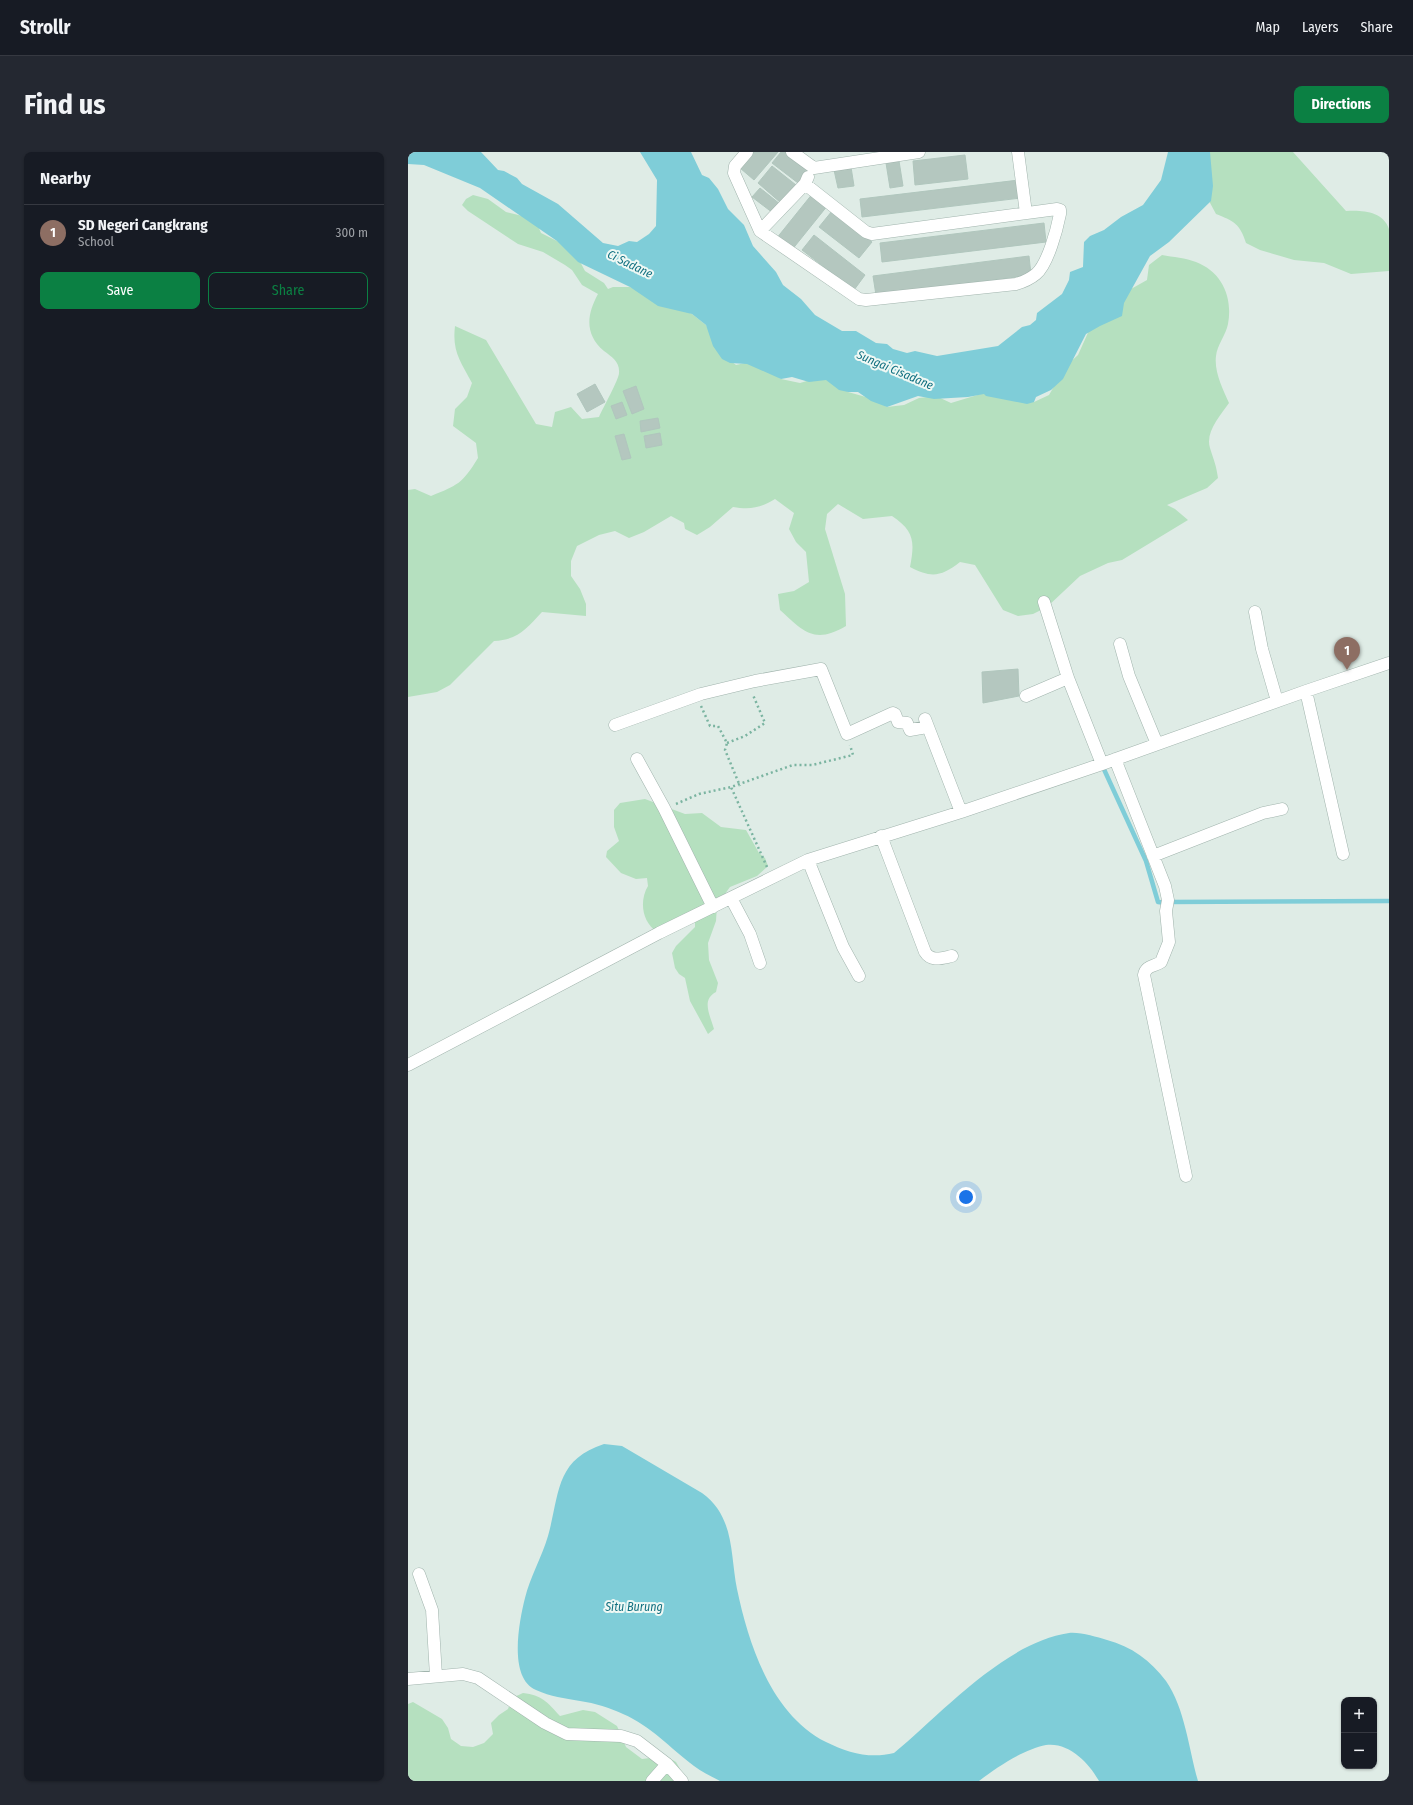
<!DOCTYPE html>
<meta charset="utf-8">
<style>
body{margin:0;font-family:"Fira Sans Condensed",sans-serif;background:#242831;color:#f1f3f6}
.controls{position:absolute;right:12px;bottom:12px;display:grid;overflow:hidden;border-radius:8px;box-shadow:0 1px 3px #0004}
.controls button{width:36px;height:36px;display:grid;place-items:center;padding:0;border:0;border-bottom:1px solid #363941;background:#171b24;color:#f1f3f6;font:20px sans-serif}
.you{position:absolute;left:558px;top:1045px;width:14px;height:14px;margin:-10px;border:3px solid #fff;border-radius:50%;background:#1a73e8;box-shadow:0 0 0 6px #1a73e833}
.badge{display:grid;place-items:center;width:26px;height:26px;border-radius:50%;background:#0b8043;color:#fff;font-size:13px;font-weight:700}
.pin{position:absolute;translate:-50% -33px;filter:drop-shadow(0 1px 2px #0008)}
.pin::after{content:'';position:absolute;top:21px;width:14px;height:12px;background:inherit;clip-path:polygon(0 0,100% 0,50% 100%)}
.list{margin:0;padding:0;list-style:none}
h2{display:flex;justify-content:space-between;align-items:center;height:52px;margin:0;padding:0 16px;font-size:17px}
h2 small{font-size:13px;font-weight:400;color:#9ea1a6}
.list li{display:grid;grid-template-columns:26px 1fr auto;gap:12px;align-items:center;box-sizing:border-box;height:56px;padding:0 16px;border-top:1px solid #363941}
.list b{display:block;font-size:15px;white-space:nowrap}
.list p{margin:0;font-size:13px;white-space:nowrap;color:#9ea1a6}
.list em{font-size:13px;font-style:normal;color:#9ea1a6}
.actions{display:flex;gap:8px;padding:12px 16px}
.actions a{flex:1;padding:9px 0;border:1px solid #0b8043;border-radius:8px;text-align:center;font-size:14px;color:#0b8043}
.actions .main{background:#0b8043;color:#fff}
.map{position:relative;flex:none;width:981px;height:1629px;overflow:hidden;border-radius:8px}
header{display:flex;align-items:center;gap:24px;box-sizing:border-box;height:56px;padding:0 20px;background:#171b24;border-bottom:1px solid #363941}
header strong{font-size:19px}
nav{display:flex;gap:22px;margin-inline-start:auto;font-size:14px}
.intro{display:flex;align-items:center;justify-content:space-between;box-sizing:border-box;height:96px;padding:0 24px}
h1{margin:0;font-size:28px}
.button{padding:10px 18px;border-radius:8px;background:#0b8043;color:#fff;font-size:14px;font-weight:700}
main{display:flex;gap:24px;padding:0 24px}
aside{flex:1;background:#171b24;border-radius:8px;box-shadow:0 1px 3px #0004}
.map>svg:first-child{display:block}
.green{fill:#b5e0bf}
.water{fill:#7fcdd8}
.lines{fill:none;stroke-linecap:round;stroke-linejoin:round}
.stream{stroke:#7fcdd8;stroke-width:4.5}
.building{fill:#b4c7bf;stroke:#b0c6bd}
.street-casing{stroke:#a1b4ad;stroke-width:13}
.path{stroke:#7bb4a1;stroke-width:2.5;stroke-dasharray:2 3;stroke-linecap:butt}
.street{stroke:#fff;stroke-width:12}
.labels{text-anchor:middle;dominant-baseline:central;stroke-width:4;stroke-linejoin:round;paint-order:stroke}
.water-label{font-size:12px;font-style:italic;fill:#117080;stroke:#eff8f4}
</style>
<header>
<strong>Strollr</strong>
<nav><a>Map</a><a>Layers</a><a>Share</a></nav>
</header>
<div class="intro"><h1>Find us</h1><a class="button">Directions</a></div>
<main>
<aside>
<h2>Nearby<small></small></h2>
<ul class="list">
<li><span class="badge" style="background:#8d6e63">1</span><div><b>SD Negeri Cangkrang</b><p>School</p></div><em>300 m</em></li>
</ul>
<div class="actions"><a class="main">Save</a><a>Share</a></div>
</aside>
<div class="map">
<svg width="981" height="1629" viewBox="0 0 981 1629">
<rect width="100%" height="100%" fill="#dfece6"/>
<!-- green -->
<path class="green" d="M800,0H885L938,59C954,58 975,59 981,77C981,84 981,110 981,119L943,122L916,111L886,108L852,98L838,91C832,72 826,69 808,62L801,49Z
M65,43L80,47L98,60L127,67L133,81L149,89L156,90L167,100L177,119L196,131L200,137L205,135H222L284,162L298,173L314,202L328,213L346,209L373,227L392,231L409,226L426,229L440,240L465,247L479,255L496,253L511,246L528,244L543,251L576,241L626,250L641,243L658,214L670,203L683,174L713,149L723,137L739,128L741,113L754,103C765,105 778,106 788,110C814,120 825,145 820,172C818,183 809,193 808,204C806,220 815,237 821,251C812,264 797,280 802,296C806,309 808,312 810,326L799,336L759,353L767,357L780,368L714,408L700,411L672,424L639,455L625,462L610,464L595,458L567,413L552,410C533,425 523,426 502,415C507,389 506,379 484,364L455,367L430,352L419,362L417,377L437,442L438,474C406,493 395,479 372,458L370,442L386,439L401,430L398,400L388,390L381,377L386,361L367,347C353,356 342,358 325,355L302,375L289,383L277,377L276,371L263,364L236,380L221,386L207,379L191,383L169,394L163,409V424L172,437L178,452V464L134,460C118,477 110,488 86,489L42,533L29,540L0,545V338L7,337L23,344C50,333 54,332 70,306L68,291L45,274L47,257L59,245L64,231C52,209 44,199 47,174L78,188L128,272L144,275L147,260L163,255L174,267L191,265C195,256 211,227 211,221C212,210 204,205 196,199C176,182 179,162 190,142L174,133L164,118L157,113L135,100L110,92L60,59L54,53L58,47Z
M237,647L277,662L294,661L313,675L338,678L351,701L357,706L360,714L349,724L322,735L309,753L308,769L300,791L301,808L310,831L308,840C293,848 302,863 306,877L300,882L282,849L277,826L271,822L267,816L264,801L268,794L287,775V767L249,780C234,770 231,749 240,734L239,726L228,727L213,721L198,705L199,699L211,689L206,675V658L212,651Z
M115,1541C134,1543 139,1550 152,1564L175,1558L187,1560L209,1574L218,1595L234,1607L258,1604L268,1610L279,1629H0V1552L5,1550L34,1567L40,1576L43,1587L53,1594L65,1595L76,1591L85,1582L83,1571L91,1563L100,1557L104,1546Z"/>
<!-- water -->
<path class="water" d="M0,0H73L90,18L96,19L109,26L114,32L150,52L195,91L210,94L221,89L229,90L241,82L248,74L249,28L232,0H283L294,23L301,26L310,37L320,57L336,73L345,94L368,120L375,133L393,147L407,163L434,179H448L468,191L479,192L485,197L499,201L507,199L529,204L590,194L614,175L622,173L628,168L629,161L654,142L661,128L662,120L675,115L676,90L682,84L696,78L713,65L735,53L753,28L760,0H802L805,34L803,49L761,90L742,104L716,151L714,164L692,174L678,182L655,227L643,238L628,245L626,250L619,252L578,244L576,242L560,245L526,247L510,244L479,255L463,249L450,240H440L431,238L418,228L401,230L384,225L373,227L339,212L322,211L314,207L305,194L298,173L284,162L250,154L222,135L170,110L149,89L72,36L16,13L0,12Z
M196,1292L214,1294L294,1341C327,1365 322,1402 329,1437C341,1494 364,1563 418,1590C440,1601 462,1607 486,1601C533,1562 597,1490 661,1481C673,1480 688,1485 699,1488C723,1494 743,1509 758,1529C777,1556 781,1598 790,1629H691C681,1611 661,1590 638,1593C616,1597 588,1616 571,1629H312C303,1624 294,1620 286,1614C262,1596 243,1574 215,1562C202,1556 187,1551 172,1549C156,1546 143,1545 128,1538C100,1526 111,1470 117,1446C122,1425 134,1405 140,1384C152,1341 147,1308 196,1292Z"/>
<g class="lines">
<!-- stream -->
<path class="stream" d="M694,613L738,709L750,750L758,751
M761,750L981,749"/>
</g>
<!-- building -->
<path class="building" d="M345,0H370L346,28L332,16Z
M373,0H377L400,19L390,31L364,11Z
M557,3L560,27L507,33L505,9Z
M491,9L495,34L482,36L478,11Z
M364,14L388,33L373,51L350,31Z
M443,15L446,34L430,36L426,18Z
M611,28L613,46L454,65L452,47Z
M352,36L372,52L365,61L344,45Z
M405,41L420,53L383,99L368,87Z
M424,59L464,90L451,106L411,75Z
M636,71L638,90L474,110L472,91Z
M406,83L457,123L446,138L394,98Z
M621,104L623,123L468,143L465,124Z
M187,232L197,250L179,260L169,242Z
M228,234L236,257L224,262L215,239Z
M214,250L219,263L208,267L203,254Z
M250,266L252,276L233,280L232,269Z
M252,281L254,293L238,296L236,284Z
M216,282L223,306L214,308L207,284Z
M610,517L611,544L575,551L574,520Z"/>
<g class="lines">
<defs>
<path id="street" d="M339,0L327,14L326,21L352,79L451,147L458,148L608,132C615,130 622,127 628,122C640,112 649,77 652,62V58L649,57L464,82L458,80L397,32
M384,0L406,16L511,0
M610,0L618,61
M352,79L397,32L400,25
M636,450L660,526L694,612
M847,460L854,497L869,549
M712,492L721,524L749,592
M898,539L935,702
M618,544L660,526
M517,567L553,660
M207,573L293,542L347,529L413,517L439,582L485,561L487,562L490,570L499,571L502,578L519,575
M229,607L256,656L305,755
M707,607L757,734L760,748L758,759L761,790L753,810C746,815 738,813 736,823L778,1024
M473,684L517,800C523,810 534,806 544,804
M745,704L855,661L874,657
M400,708L435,795L451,824
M323,746L342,782L352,811
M0,913L251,781L400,708L553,660L694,612L898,539L981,511
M11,1422L24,1458L28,1524
M0,1527L55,1522L70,1526L137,1571L159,1582L213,1584L229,1589L259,1612L274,1629
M244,1629L259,1612"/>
</defs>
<!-- street casing -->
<use href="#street" class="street-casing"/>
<!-- path -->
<path class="path" d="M293,554L302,574H310L319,591L317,598L332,634
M319,591L337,584L357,571L345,543
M268,652L291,642L323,635
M359,715L323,635L385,613H404L445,603L442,593"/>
<!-- street -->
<use href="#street" class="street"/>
</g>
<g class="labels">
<!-- water labels -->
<g class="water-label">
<text transform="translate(222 112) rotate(26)">Ci Sadane</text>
<text transform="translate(487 218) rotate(23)">Sungai Cisadane</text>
<text x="226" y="1455">Situ Burung</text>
</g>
</g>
</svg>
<div class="controls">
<button>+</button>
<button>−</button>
</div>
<div class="you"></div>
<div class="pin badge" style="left:939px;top:518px;background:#8d6e63">1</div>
</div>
</main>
